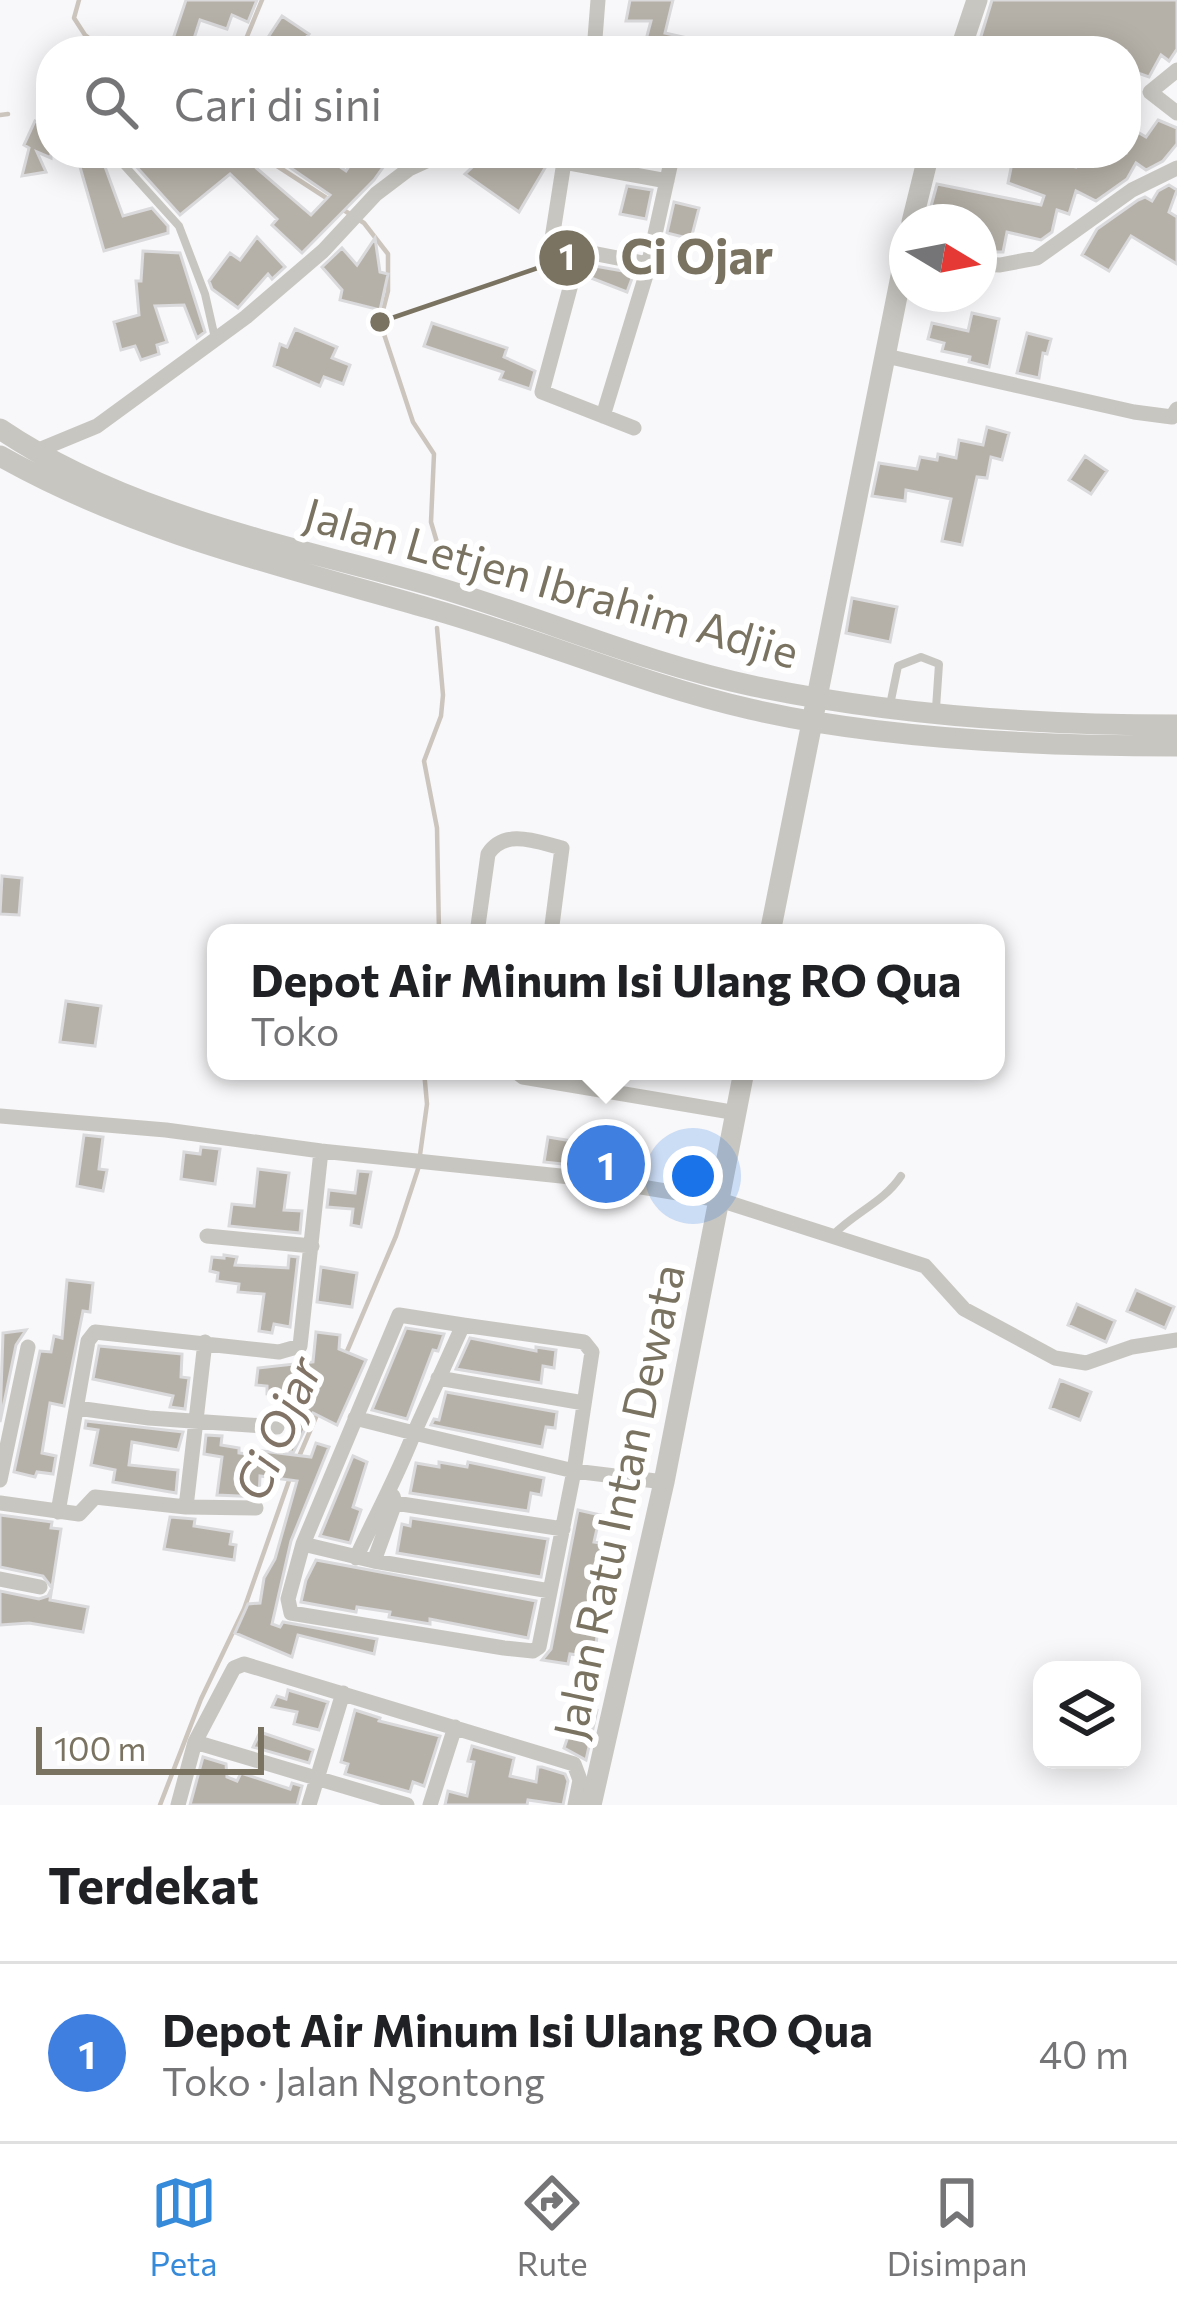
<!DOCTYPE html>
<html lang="id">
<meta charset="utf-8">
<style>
body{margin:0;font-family:Commissioner,sans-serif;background:#f2f2f2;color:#202124}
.controls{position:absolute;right:36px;bottom:36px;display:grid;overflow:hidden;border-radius:24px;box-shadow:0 6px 30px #0003}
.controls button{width:108px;height:108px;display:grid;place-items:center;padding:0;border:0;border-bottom:3px solid #e0e0e0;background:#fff;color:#202124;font:60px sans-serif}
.compass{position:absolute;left:889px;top:204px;width:108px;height:108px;border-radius:50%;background:#fff;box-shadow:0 6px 30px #0003;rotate:100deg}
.scale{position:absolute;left:36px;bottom:30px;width:228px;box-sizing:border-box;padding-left:12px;border:6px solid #7a7361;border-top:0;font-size:33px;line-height:42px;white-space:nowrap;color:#7a7361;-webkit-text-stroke:9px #fff;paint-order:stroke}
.you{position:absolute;left:693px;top:1176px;width:42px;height:42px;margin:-30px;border:9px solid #fff;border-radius:50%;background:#1a73e8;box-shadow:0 0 0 18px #1a73e833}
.badge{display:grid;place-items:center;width:78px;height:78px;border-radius:50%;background:#368ada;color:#fff;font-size:39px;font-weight:700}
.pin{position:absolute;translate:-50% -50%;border:6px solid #fff;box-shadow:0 3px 12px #0006}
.popup{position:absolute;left:207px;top:924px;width:798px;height:156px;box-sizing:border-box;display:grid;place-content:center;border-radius:24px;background:#fff;filter:drop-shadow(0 3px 9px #0005);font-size:39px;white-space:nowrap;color:#757577}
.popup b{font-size:45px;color:#202124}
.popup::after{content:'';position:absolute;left:50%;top:100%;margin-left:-24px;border:24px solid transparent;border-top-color:#fff}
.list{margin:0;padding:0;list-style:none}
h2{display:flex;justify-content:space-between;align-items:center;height:156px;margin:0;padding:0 48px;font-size:51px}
h2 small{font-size:39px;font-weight:400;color:#757577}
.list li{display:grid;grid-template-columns:78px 1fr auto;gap:36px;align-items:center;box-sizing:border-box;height:180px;padding:0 48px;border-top:3px solid #e0e0e0}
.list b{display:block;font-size:45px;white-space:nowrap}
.list p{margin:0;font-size:39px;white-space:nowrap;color:#757577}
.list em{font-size:39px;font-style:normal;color:#757577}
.icon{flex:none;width:66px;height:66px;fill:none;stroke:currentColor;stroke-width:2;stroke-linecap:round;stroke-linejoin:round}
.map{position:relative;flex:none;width:1177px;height:1805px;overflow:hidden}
.search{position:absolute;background:#fff;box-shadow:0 6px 30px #0003;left:36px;right:36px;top:36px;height:132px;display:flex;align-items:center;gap:30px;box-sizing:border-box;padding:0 42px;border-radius:48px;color:#757577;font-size:45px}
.sheet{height:336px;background:#fff}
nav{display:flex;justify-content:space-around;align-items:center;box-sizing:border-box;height:168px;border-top:3px solid #e0e0e0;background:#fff;font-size:33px;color:#757577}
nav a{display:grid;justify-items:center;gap:6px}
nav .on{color:#368ada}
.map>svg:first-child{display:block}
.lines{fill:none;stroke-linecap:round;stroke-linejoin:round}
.stream{stroke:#ccc5bd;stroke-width:4.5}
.building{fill:#b6b1a8;stroke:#dad9db;stroke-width:3}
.service{stroke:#c8c6c0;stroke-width:8}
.minor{stroke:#c8c6c0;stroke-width:15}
.tertiary{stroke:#c8c6c0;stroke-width:21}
.labels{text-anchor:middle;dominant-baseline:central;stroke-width:12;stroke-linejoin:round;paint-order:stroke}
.street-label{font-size:45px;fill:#7a7361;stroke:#fff}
.water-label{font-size:48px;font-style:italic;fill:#817466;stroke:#fff}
.leader{fill:none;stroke:#7a7361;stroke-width:4.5}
.callout-dot{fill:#7a7361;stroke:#fff;stroke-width:4.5}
.mark-label{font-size:36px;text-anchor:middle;font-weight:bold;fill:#fff}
.callout-label{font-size:48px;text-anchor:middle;font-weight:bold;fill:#7a7361;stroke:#fff;stroke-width:12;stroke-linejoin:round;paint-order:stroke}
</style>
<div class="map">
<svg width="1177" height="1805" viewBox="0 0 1177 1805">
<rect width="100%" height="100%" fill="#f8f7f9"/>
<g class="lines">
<!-- stream -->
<path class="stream" d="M79,0L74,18L85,35L105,51L128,48L150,51
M241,51L262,0
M0,115L8,114
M257,153L328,199
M342,209L364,223L388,254V291L380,322L413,422L434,454L431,522L446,573
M437,628L443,695L441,716L424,761L437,828L439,933
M420,1155L427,1104L424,1071
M345,1356L396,1236L419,1166
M298,1459L319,1410
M160,1805L201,1699L244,1609L291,1475"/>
</g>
<!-- building -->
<path class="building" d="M186,0H257L248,22L232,15L227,29L200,20L190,51H169Z
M630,0H673L665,33L683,37L676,51H643L651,21H626Z
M992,0H1177V49L1169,61L1161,55L1149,77L1135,72L1126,93V51H997L978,46Z
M282,16L309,34L295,51H259Z
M1158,120L1177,128V144L1163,161L1146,170L1136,163L1127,179L1096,201L1076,191L1069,214L1057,210L1052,232L1041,240L1007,232L1003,252H979V220L930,210L937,184L1041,205L1044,196L1008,183L1014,153H1042L1040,159L1076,167L1083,153H1126V141L1134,130L1146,137Z
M35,121L51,129V158L37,152L46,172L22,176L29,148L24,145Z
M76,153H100L123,216L152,208L168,226V233L104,251Z
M124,153H204L209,161L221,153H239L311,215L330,195L269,153H320L346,171L358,153H390L391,156L374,180L302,253L272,225L277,219L230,174L180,215Z
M487,153H511L548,163L519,212L465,174Z
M1169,185L1177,190L1169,212L1177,217V264L1131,236L1109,271L1082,255L1097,229L1138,200L1145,197L1152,201L1158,191Z
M627,186L652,190L646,219L620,214Z
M674,202L699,208L691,239L667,233Z
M257,237L285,267L272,279L268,274L238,308L212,289L209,281L230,253L240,260Z
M375,238L380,272L388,274L380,310L340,300L342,290L322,267L342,248L357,265Z
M143,251L180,253L205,332L197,338L184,305L155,306L167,342L157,345L159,354L141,360L135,346L121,350L114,322L139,315L136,281H141Z
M589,265L634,273L627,292L586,276Z
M972,313L999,319L989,367L969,362L970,357L942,351L944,343L928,339L932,323L968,331Z
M432,323L507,348L504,357L535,371L530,389L500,379L503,372L424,346Z
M295,329L337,347L332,358L350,365L343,384L324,377L320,386L274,366L280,344L287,347Z
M1027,333L1051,339L1047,354L1043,353L1039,378L1017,373Z
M987,427L1009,433L1002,460L991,457L987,478L977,477L962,545L942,541L951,499L906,490L905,501L872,496L879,463L917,469L920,457L937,460L938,454L956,458L959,440L983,445Z
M1085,456L1107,471L1091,494L1069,480Z
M852,598L897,607L890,642L846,633Z
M2,876L22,878L19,915L0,914Z
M66,1001L101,1006L95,1046L60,1042Z
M84,1135L103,1137L99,1169L107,1170L103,1191L77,1186Z
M548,1137L584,1143L581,1166L544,1162Z
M201,1147L220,1149L215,1184L181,1179L184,1152L200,1154Z
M258,1169L289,1173L284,1210L302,1211L300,1233L229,1226L232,1204L254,1206Z
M358,1171L371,1172L361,1227L351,1225L353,1209L327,1207L329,1190L355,1193Z
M224,1255L237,1257L235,1265L288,1268L289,1256L298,1257L290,1327L274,1324L272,1333L259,1331L264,1294L238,1292L239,1284L217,1281L218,1273L210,1271L212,1257L224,1258Z
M321,1267L357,1273L352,1307L317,1302Z
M67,1280L93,1283L90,1312L83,1311L64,1406L50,1403L42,1453L56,1456L53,1474L37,1472L35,1477L14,1472L40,1351L51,1352L54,1336L62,1338Z
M1136,1290L1174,1307L1165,1328L1127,1311Z
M1077,1304L1115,1321L1106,1342L1068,1325Z
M406,1328L444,1334L438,1351L433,1350L407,1419L372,1410Z
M26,1330L16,1345L0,1422L3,1333Z
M316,1332L340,1335L339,1349L366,1360L337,1425L313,1413L293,1453L290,1452L295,1426L286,1419L290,1397L267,1394V1386L256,1385L258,1368L313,1362Z
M470,1338L536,1351V1347L556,1350L554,1368L543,1366L541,1383L456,1369Z
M99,1346L182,1354L181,1377L189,1378L185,1409L170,1407L173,1396L93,1379Z
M1060,1380L1091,1392L1080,1420L1050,1408Z
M446,1392L557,1412L555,1428L546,1427L542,1447L431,1425L434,1419L439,1420Z
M86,1421L183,1432L178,1450L132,1442L129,1465L178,1470L176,1493L113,1482L115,1470L91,1465L98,1430L85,1428Z
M206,1435L222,1436L221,1445L239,1448V1453L261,1456L262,1451L311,1457L316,1443L329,1447L291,1541L272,1624L280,1627L283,1622L377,1639L374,1654L298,1635L292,1657L235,1633L248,1604L260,1603L264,1578L275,1559L297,1481L260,1476L259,1497L217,1495L222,1457L204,1454Z
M353,1456L367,1462L353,1507L361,1510L350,1543L320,1536Z
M439,1462L467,1467L468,1462L544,1478L541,1495L531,1493L528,1511L410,1493L416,1463L439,1467Z
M578,1510L600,1515L594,1542L618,1546L614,1564L607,1563L600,1604L592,1603L587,1628L598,1630L594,1657L570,1654L568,1664L542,1660L551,1649Z
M0,1515L52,1522L51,1528L61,1529L50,1600L88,1607L83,1632L29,1623L0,1625V1591L39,1599L48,1596L52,1588L43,1576L0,1567Z
M170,1517L195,1519L194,1526L232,1532L230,1544L236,1545L234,1560L164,1549Z
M411,1518L548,1539L541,1577L397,1553L402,1524L410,1526Z
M316,1560L536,1601L528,1638L430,1619V1624L389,1617L390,1612L357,1607L356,1612L301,1602L306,1580Z
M288,1690L328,1702L319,1730L294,1724L297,1712L272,1707L277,1696L286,1699Z
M595,1709L597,1710L586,1760L564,1748L572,1725L578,1726L583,1711Z
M355,1710L380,1718L379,1721L440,1736L424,1786L413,1782L410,1792L345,1774L348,1764L341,1762Z
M260,1732L313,1750L309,1763L253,1747Z
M472,1746L514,1758L510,1776L536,1782L538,1767H542L565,1774L568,1781L563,1805L528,1800L527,1805H445L448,1791L467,1796L474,1762L468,1761Z
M203,1757L226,1764L227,1777L237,1781L241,1773L290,1789L292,1783L302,1786L297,1805H190Z"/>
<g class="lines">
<!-- service -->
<path class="service" d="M113,153L179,226L205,294L215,338
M398,153L417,164
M890,705L898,666L921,657L939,664L936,708
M833,1235C854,1213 884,1202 901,1176"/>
<!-- minor -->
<path class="minor" d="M594,51L598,0
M1177,70L1150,92L1177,113
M580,251L542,392L634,428
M648,264L551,245L564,162L667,181
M979,264L1000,265L1037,258L1132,190L1177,168
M886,356L1134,412L1172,417L1177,409
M603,416L646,275L673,153
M34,452L97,426L246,317L323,251L376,194L409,169L444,153
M477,933L488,854C505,828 537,842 562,848L551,933
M515,1071L523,1077L737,1113
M0,1116L166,1130L321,1151L599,1180L720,1200L925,1266L964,1309L1055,1358L1086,1363L1132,1347L1177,1340
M207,1236L312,1246
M438,1378L584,1403
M77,1408L149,1418L277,1427
M355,1418L414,1433L463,1325L399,1315L303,1544L374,1561L550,1591
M0,1480L28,1347
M0,1503L79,1514L95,1497L186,1507L205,1342
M395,1503L563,1529
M186,1507L256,1508
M58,1512L88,1341L95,1332L279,1352L300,1346L321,1151
M303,1544L288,1599L291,1613L504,1648L533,1651L539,1647L574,1471L592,1352L584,1342L463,1325
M356,1558C376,1515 397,1477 414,1433L574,1471L664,1482
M374,1561L395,1503L393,1496
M0,1579L40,1587
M195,1742L407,1805
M178,1805L195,1742L234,1668L244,1664L574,1764L580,1780L575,1805
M309,1805L343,1693
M430,1805L455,1727"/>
<!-- tertiary -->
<path class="tertiary" d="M960,51L977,0
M912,222L929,153
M0,429C127,515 287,545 433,586C540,617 644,663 753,686C891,715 1036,725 1177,725
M0,456C135,532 281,566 428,608C536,638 641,684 750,709C879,739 1044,746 1177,746
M770,933L907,246
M591,1805L664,1482L744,1071"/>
</g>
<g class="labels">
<!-- street labels -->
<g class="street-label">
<text transform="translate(552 581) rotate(16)">Jalan Letjen Ibrahim Adjie</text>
<text transform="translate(617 1501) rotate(-78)">Jalan Ratu Intan Dewata</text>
</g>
<!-- water labels -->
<g class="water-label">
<text transform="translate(276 1428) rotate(-67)">Ci Ojar</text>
</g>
</g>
<!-- callouts -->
<path class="leader" d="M380 322L567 258"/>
<g class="callout-dot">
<circle cx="380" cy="322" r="12"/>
<circle cx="567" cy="258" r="30"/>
</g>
<g class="mark-label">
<text x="567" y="270">1</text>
</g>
<g class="callout-label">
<text x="697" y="274">Ci Ojar</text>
</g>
</svg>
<div class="controls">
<button><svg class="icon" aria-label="layers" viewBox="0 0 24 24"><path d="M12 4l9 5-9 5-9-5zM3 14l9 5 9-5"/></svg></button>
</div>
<svg class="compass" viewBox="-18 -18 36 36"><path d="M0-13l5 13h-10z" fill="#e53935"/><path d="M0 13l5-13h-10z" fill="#757577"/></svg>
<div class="scale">100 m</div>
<div class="you"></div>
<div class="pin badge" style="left:606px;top:1164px;background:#3f7fe0">1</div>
<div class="popup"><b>Depot Air Minum Isi Ulang RO Qua</b>Toko</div>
<div class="search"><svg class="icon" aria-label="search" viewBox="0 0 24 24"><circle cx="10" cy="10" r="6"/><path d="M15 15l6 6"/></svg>Cari di sini</div>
</div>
<section class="sheet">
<h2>Terdekat<small></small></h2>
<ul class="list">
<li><span class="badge" style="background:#3f7fe0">1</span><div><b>Depot Air Minum Isi Ulang RO Qua</b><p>Toko · Jalan Ngontong</p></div><em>40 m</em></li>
</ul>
</section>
<nav>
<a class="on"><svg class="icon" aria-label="map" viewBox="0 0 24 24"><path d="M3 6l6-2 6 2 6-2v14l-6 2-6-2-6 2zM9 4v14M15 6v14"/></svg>Peta</a>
<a><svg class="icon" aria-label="directions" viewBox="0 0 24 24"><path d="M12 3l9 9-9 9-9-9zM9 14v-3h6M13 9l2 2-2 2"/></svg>Rute</a>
<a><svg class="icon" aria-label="saved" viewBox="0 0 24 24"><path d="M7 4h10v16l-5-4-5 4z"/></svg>Disimpan</a>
</nav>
